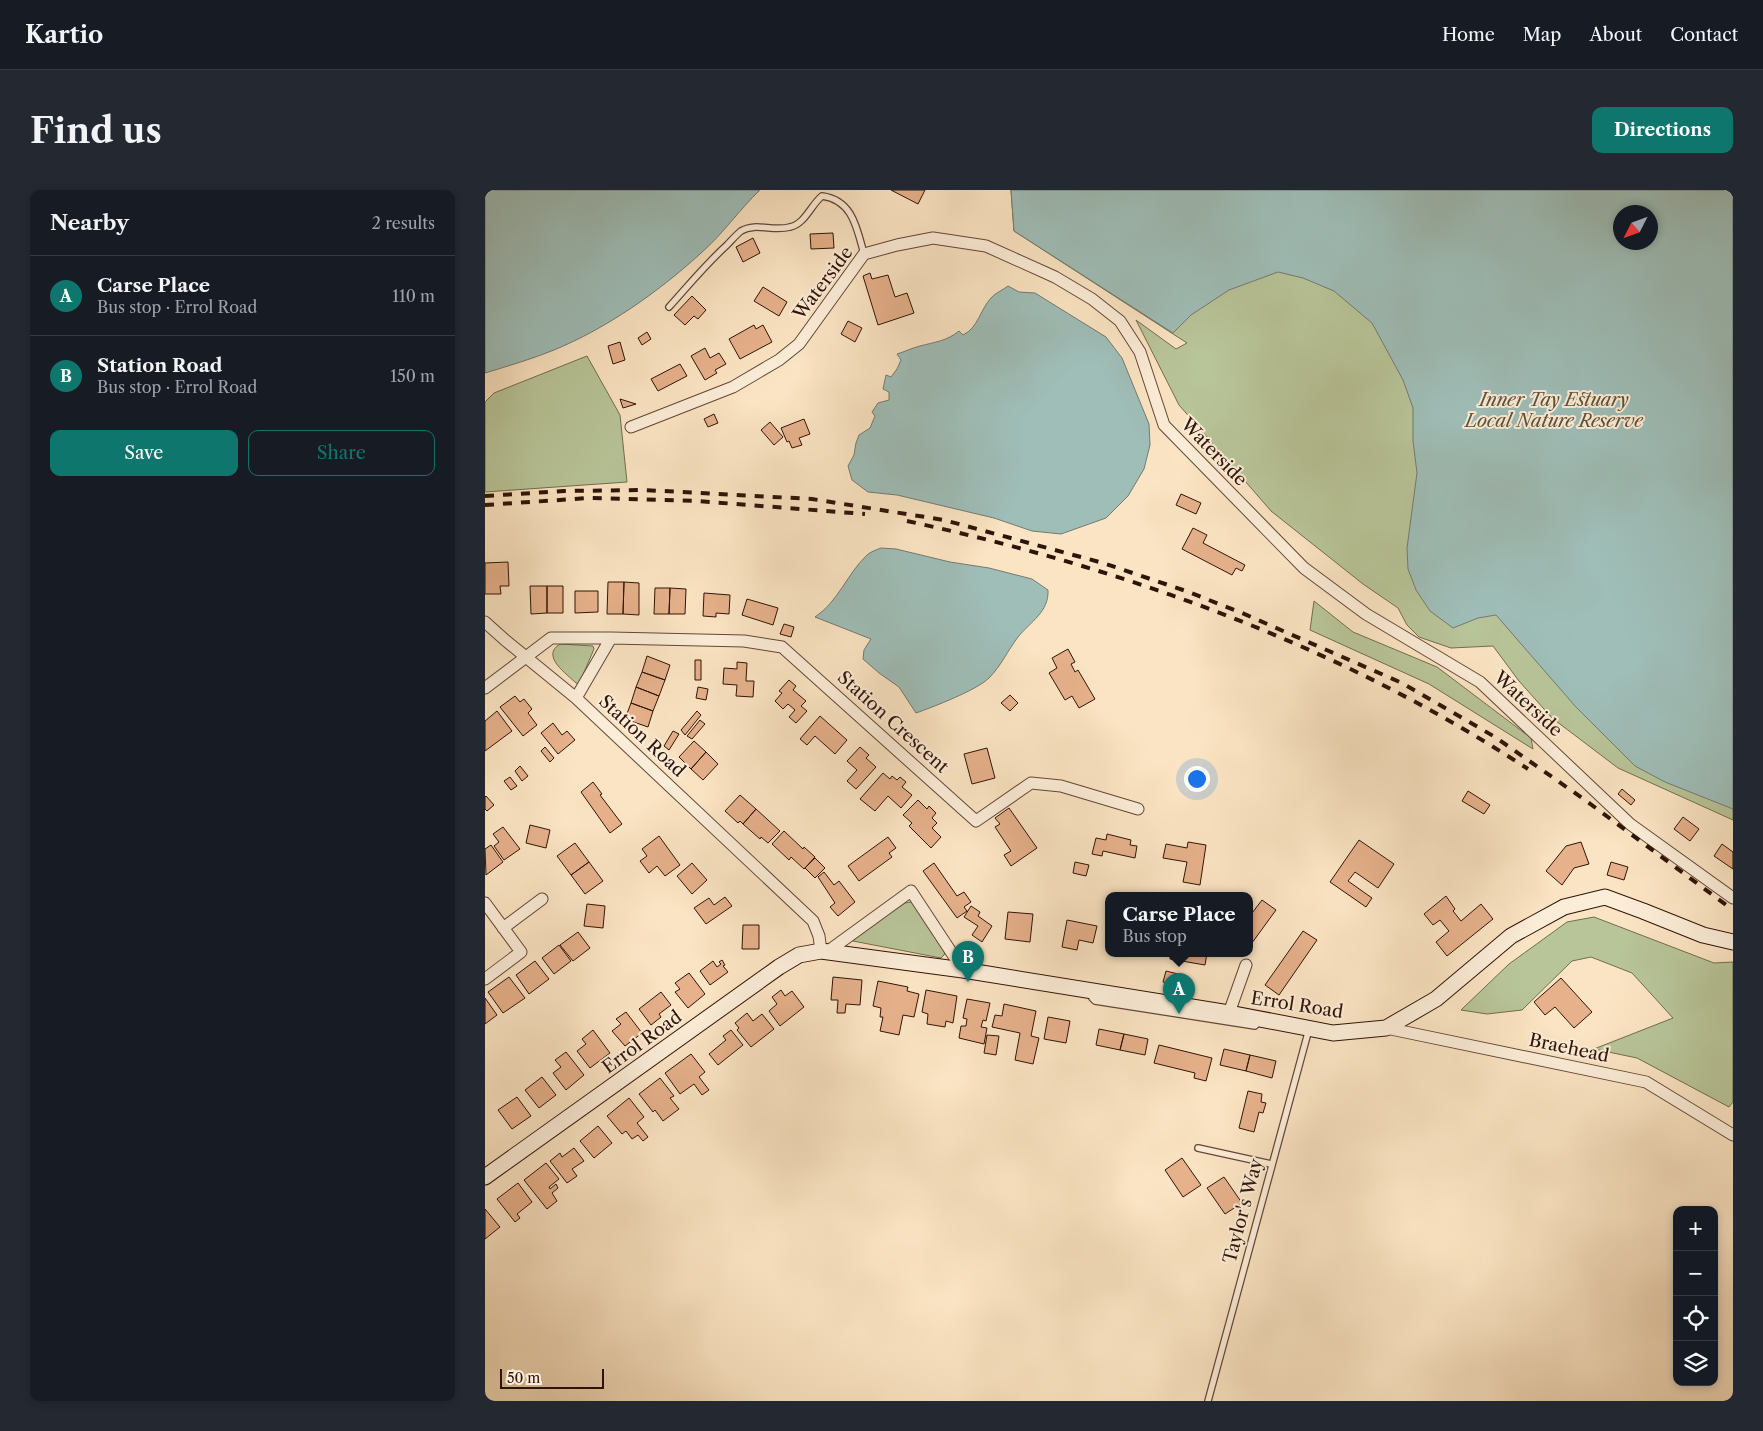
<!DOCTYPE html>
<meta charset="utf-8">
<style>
body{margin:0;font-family:"Libre Caslon Text",serif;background:#242831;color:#f1f3f6}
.controls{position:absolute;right:15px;bottom:15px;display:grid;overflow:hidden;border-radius:10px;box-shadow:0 2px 8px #0003}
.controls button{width:45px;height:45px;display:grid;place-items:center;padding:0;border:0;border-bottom:1px solid #363941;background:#171b24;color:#f1f3f6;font:25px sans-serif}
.compass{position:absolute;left:1128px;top:15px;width:45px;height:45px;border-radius:50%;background:#171b24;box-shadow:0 2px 8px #0003;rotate:228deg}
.scale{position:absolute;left:15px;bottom:12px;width:104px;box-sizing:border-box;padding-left:5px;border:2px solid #301307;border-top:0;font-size:14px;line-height:18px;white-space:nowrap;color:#301307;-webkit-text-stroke:4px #fcedd8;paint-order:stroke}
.you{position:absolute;left:711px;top:588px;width:18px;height:18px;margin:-12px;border:4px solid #fff;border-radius:50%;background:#1a73e8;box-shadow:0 0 0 8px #1a73e833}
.badge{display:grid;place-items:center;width:32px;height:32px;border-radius:50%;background:#0f766e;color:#fff;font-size:16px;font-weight:700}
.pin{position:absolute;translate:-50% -41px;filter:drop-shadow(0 1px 2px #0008)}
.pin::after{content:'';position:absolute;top:26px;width:18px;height:15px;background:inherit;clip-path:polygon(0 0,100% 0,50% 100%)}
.popup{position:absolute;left:620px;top:702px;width:148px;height:65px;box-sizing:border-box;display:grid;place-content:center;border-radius:10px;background:#171b24;filter:drop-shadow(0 1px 4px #0005);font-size:16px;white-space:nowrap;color:#9ea1a6}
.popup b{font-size:19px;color:#f1f3f6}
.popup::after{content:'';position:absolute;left:50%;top:100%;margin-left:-10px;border:10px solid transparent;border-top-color:#171b24}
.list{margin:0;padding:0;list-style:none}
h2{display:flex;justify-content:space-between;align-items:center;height:65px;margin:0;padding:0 20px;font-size:21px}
h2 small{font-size:16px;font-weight:400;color:#9ea1a6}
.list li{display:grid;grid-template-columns:32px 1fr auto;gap:15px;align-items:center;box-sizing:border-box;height:80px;padding:0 20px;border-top:1px solid #363941}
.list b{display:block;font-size:19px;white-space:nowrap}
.list p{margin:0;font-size:16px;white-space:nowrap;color:#9ea1a6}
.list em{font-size:16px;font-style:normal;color:#9ea1a6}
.actions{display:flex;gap:10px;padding:15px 20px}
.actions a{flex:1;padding:11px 0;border:1px solid #0f766e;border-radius:10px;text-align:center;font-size:18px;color:#0f766e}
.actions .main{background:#0f766e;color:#fff}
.icon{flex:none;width:28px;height:28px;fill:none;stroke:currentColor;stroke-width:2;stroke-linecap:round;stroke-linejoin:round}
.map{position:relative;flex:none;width:1248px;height:1211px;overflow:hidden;border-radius:10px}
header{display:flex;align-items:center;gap:30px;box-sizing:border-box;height:70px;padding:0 25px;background:#171b24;border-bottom:1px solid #363941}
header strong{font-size:24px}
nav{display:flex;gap:28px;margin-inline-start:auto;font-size:18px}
.intro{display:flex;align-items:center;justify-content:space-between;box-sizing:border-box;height:120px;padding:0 30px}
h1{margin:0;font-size:35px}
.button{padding:12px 22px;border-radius:10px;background:#0f766e;color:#fff;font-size:18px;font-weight:700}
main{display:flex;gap:30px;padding:0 30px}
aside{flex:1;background:#171b24;border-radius:10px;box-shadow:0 2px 8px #0003}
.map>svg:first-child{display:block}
.green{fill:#b8c599;stroke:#746c50;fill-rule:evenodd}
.water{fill:#9fbeb8;stroke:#737a71;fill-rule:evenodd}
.building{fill:#e6b18b;stroke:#301307}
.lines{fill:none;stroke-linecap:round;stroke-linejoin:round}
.lane-casing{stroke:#634736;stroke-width:8}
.street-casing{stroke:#634736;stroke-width:13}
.secondary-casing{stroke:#301307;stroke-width:17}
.lane{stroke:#fcedd8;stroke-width:5.5}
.street{stroke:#fcedd8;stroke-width:11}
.secondary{stroke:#fcedd8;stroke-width:15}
.rail{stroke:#301307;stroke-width:4;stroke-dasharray:9 9;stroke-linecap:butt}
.labels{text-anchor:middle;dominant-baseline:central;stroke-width:4;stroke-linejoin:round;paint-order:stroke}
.street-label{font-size:18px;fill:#301307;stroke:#fcedd8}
.park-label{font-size:18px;font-style:italic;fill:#60513a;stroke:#fcedd8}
</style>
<header>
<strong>Kartio</strong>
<nav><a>Home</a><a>Map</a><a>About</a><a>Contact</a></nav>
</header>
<div class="intro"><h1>Find us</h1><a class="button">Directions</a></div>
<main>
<aside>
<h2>Nearby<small>2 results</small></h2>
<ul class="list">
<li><span class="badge">A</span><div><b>Carse Place</b><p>Bus stop · Errol Road</p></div><em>110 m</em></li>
<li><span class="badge">B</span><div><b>Station Road</b><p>Bus stop · Errol Road</p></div><em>150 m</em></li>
</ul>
<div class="actions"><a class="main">Save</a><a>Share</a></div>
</aside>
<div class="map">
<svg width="1248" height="1211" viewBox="0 0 1248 1211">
<rect width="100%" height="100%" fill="#fbe4c3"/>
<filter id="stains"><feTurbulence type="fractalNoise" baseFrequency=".004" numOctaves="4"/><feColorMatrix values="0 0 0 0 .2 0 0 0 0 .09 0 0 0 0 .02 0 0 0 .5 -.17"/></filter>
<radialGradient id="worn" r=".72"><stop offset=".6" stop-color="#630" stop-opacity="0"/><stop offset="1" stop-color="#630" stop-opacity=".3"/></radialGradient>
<!-- green -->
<path class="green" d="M526,0H1248V630L1133,578L1067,528L1034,491L1008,456L966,458L934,447L922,435L913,418L878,394L786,321L694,215L651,130L691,159L702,153L529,41ZM1136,22H1166V52H1136Z
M102,166L135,225L142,292L0,302V212L9,203Z
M829,411L868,442L952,477L1046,548L1048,559L944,494L825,440Z
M75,454L108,456L109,459L94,494L91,493C82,484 55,466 75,454Z
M425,712L429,713L461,760L459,765L456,768L368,751L371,746L420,713Z
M1109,727L1229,773L1248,772V912L1244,917L1152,868L1109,859L1188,828L1147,783L1106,767L1087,771L1037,820L1002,824L976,820L1024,774L1082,732Z"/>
<!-- water -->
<path class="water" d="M0,0H275C254,20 237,45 215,64C172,103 122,138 69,160C47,169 23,176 0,183Z
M526,0H1248V619L1180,592L1150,576L1090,516L1011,425L993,428L968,438L945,421L931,400L923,379L922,358L932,283L928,251V218L918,190L887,133L849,101L818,88L793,82L744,100L706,125L688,143L529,41ZM1166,22V52H1136V22Z
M523,96L534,102L550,103L621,147L637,168L664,234L665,255L659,279L643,306L621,328L576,344L547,341L509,328L412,305L383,302L367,290L363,276L369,265L371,253L374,245L385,238L390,226L387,222L393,213L404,210V202L398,199L401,185L406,187L412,179L416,170L412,164C419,162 427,158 435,156C450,152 462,151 474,141L478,145C493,138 495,120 506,108C510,103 518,100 523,96Z
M396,358L411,359L465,372L504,378L547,389L563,400C564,422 546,431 533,447C523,460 516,476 504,488C492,500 448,517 431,523L414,497L394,483L378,469L379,460L386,449L330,427C353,412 362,384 382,365C385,362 391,360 396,358Z"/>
<!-- building -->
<path class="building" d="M406,0H440L433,14Z
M348,43L349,58L326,59L325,44Z
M268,48L275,63L258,72L251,57Z
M385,83L387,89L403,85L410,107L422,103L429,123L393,135L378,86Z
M278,97L302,112L294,126L269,111Z
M207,106L221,120L213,129L209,126L200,135L189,125Z
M363,131L377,138L370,152L356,144Z
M269,135L271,139L278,135L287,152L255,169L244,149Z
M162,142L166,149L157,155L153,148Z
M135,152L140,170L128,174L123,156Z
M220,158L225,168L234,163L241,174L230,180L232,183L220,190L206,166Z
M195,174L202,186L173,201L166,189Z
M135,209L151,214L138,218Z
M229,224L233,233L223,237L219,229Z
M319,229L325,244L314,248L317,255L307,258L304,251L302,252L296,238Z
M285,232L298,247L289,255L276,240Z
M696,304L716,313L711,324L691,315Z
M708,338L722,345L718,353L760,375L757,381L751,378L747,385L697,359Z
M23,372L24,396H15L16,404H0V373Z
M123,392H139L138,424H122Z
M139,392L154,393V425L138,424Z
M45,396H62V423L46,424Z
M62,396H78V423H62Z
M170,398H185L184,424H169Z
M185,398L201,399L200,424H184Z
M90,401H113V422L90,423Z
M219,403L245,405L244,424L231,423V427L218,426Z
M262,409L293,418L288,435L257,425Z
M299,434L309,437L306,447L295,444Z
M583,459L590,472L586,474L590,482L593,480L610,509L594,518L587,506L580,510L564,483L572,478L567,468Z
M162,466L185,475L180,490L157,482Z
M210,470H216V490H210Z
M252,472L262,473L261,491H269L268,507L251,506L252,495L238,494L239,478L252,479Z
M157,482L180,490L174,506L151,497Z
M304,490L311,496L308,500L321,511L316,516L322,521L311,533L304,527L310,520L303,514L298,519L290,511L297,503L294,501Z
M151,497L174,506L168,521L146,513Z
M213,497L223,499L221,510L211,508Z
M525,505L533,513L525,521L516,513Z
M30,506L35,512L39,509L47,519L43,523L52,535L38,546L15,517Z
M146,513L168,521L163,537L140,529Z
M12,521L27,541L0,561V531Z
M212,521L216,525L200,545L196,540Z
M335,526L362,550L350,564L330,546L322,555L315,549Z
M215,530L220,534L207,549L202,546Z
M68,533L77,545L82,541L90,550L73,564L56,543Z
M188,541L194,544L184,560L179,556Z
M209,551L221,562L206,579L194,567Z
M60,557L69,568L65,572L56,561Z
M375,557L384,565L381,568L391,577L371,599L362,591L372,580L362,571Z
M502,558L510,588L487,594L479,564Z
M221,562L233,574L218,590L206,579Z
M35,576L43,586L37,591L30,581Z
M398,583L405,589L407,586L412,590L415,587L421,592L417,597L427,605L416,618L403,606L390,621L375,609Z
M25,587L32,596L26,600L19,591Z
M108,592L117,604L115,605L137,634L125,643L96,602Z
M1137,599L1150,610L1146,615L1133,604Z
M983,601L1005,615L999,624L977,611Z
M255,605L271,619L258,634L255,631L253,633L240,621Z
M1,606L9,615L2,621L0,619V607Z
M433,610L442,619L444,616L451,623L447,628L452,633L447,638L456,647L446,658L424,636L427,633L418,625Z
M524,618L552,658L526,676L519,665L526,661L510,637L515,634L510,628Z
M271,619L295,641L283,653L276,647L275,649L258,634Z
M1198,627L1214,639L1205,651L1189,639Z
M45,635L65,640L61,658L41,653Z
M18,637L35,659L19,670L9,656L14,652L8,644Z
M299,641L318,659L319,657L330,667L319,679L306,667L304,670L287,654Z
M622,644L646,650L645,655L652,656L650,668L618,661L617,666L607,664L611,648L621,650Z
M174,646L195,675L180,686L172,676L164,683L155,671L162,666L157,659Z
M403,647L411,658L404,663L407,667L374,691L363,676Z
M874,650L909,674L893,698L870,682L863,691L887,708L881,717L845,692Z
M703,652L721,655L715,695L698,692L702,672L678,668L681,654L702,658Z
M1096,652L1104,674L1089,678L1077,695L1061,681L1081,656Z
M90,653L104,672L86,685L72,666Z
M1237,654L1248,662V679L1229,666Z
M6,655L18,672L1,685L0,659Z
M330,668L340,678L330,688L320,678Z
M104,672L118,691L100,704L86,685Z
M590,672L604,675L601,686L588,683Z
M1126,672L1143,677L1139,690L1122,685Z
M207,673L222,690L207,704L192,686Z
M449,673L472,706L479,702L486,712L479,717L482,721L472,728L438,681Z
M339,682L349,695L354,691L370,712L353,726L345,717L350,713L333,687Z
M961,706L970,719L968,721L976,731L996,714L1008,729L962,766L951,752L964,741L955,730L948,735L939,724Z
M240,707L247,716L221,734L209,718L224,708L229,715Z
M777,710L791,720L764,757V727Z
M102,714L120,716L118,738L99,736Z
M486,716L495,722L493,726L507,736L497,752L487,745L493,736L479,727Z
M523,722L548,724L545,752L520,749Z
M582,730L612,736L608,753L594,750L592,760L577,757Z
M258,735H274V759H257Z
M818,741L832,750L794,805L780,795Z
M93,742L105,758L88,771L75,755Z
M74,755L86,771L69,784L57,768Z
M686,763H722L720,775L685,769Z
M237,770L240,775L238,776L243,782L225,795L215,781L228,771L232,777L236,774L234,772Z
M50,771L64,789L44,804L31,785Z
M681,781L693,784L690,795L678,792Z
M204,783L220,804L203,818L190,802L195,799L190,793Z
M24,787L40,808L18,823L3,802Z
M348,787L377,790L375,815L361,814L360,823H352L353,810H346Z
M1076,788L1107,822L1089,838L1070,817L1060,825L1049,812Z
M393,791L423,797L422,801L434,804L429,827L418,825L414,845L395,841L398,827H395L396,818L388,816Z
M296,800L300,806L307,801L319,817L295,836L284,821L292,814L287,807Z
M441,800L472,806L468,833L461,831L460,837L442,834L443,824L437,822Z
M176,802L186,815L174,824L176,827L166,835L154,819Z
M0,808L12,825L0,834Z
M482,809L505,813L501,831L498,830L496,837L502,838L499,854L474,848L476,836H481L482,829L478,828Z
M519,814L551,821L546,846L554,848L548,874L530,870L535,843L507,837L510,825L517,826Z
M141,822L157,843L140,856L127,841L136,834L131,829Z
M262,823L268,831L277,824L289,839L266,857L252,840L254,838L250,833Z
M563,827L585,831L581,853L559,849Z
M614,839L639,844L635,860L611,855Z
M108,840L125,863L105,878L92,861L101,854L97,849Z
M246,840L258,855L233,875L224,864L241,850L238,846Z
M639,844L663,849L660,865L635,860Z
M502,845L514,846L511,865L499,863Z
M674,855L727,868L721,891L709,888L710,883L669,873Z
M739,859L765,865L761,881L735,875Z
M81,862L99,885L81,900L68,883L76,877L70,870Z
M206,864L220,882L214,887L224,900L217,905L209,894L195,904L180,883Z
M765,865L791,871L787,888L761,881Z
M57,887L71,905L54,918L40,900Z
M175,888L189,906L185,908L194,919L178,931L170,920L168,922L154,904Z
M763,901L777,904L776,912L781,913L778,923L774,922L769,942L754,938Z
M32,907L46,926L27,939L13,920Z
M144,908L159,927L152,933L163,947L158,951L153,945L147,949L141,941L137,944L122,926Z
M113,936L127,953L109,968L95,951Z
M89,958L99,971L87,979L92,986L82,993L65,971L75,963L77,967Z
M697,968L716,995L698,1007L680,980Z
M61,973L74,989L64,997L65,999L71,994L73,998L67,1003L72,1011L62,1019L39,990Z
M739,987L757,1013L740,1024L722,998Z
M33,993L47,1012L32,1024L35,1028L30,1032L12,1009Z
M0,1019L15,1037L0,1049Z"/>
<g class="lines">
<defs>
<path id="lane" d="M184,117C203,96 221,74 242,55C246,51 251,45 256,41C271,32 288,42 305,37C320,34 326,15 337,6C368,10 372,39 379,64
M608,801L607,808L610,811L770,836L775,831
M713,958L786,974
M723,1211L824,839"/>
<path id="street" d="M146,237L248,197L294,170L314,154L379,64L412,55L448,48L501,56L570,87L607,109L635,131L655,162L679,235L819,378L881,424L995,492L1145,634L1248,708
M0,432L20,450L91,508L328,731L334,746L336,761
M0,498L66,448H126L259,451L297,457L491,631L546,593L576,596L653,619
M91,508L126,448
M0,713L36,762L0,789
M18,738L57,709
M342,762L426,701L478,780
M744,823L761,775
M901,838L1161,892L1248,945"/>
<path id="secondary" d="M0,987L294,777L314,765L336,761L478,780L744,823L848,843L901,838L951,809L1026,746L1079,717L1120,707L1158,721L1218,745L1248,752"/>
</defs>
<!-- lane casing -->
<use href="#lane" class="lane-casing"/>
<!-- street casing -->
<use href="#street" class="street-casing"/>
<!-- secondary casing -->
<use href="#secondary" class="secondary-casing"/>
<!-- lane -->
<use href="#lane" class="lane"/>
<!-- street -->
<use href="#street" class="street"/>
<!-- secondary -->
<use href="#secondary" class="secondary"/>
<!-- rail -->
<path class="rail" d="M0,306L79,301L159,300L327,309L459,330L618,373L701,401L757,423L917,493L1010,547L1100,610L1248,720
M0,315L104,308L212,311L380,324
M422,331C640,378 856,456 1043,579"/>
</g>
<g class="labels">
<!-- street labels -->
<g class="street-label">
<text transform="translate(338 93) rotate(-53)">Waterside</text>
<text transform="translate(729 262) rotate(46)">Waterside</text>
<text transform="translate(1043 514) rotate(43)">Waterside</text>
<text transform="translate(408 532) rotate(42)">Station Crescent</text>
<text transform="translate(157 546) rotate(43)">Station Road</text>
<text transform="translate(812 815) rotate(9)">Errol Road</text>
<text transform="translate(157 852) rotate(-36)">Errol Road</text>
<text transform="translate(1084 858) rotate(12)">Braehead</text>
<text transform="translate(758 1021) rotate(-75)">Taylor's Way</text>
</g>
<!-- park labels -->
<g class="park-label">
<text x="1069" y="210">Inner Tay Estuary<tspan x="1069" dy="21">Local Nature Reserve</tspan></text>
</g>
</g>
<rect width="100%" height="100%" filter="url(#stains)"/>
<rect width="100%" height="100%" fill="url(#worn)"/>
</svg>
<div class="controls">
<button>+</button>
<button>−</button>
<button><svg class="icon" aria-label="locate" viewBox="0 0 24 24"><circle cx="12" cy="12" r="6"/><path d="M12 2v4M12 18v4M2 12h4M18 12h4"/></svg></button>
<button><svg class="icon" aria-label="layers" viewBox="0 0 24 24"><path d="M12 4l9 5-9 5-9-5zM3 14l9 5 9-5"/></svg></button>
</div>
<svg class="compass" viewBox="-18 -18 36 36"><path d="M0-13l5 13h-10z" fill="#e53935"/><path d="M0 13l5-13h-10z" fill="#9ea1a6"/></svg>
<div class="scale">50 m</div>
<div class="you"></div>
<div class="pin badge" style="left:694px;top:824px">A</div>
<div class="popup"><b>Carse Place</b>Bus stop</div>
<div class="pin badge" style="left:483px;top:792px">B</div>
</div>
</main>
